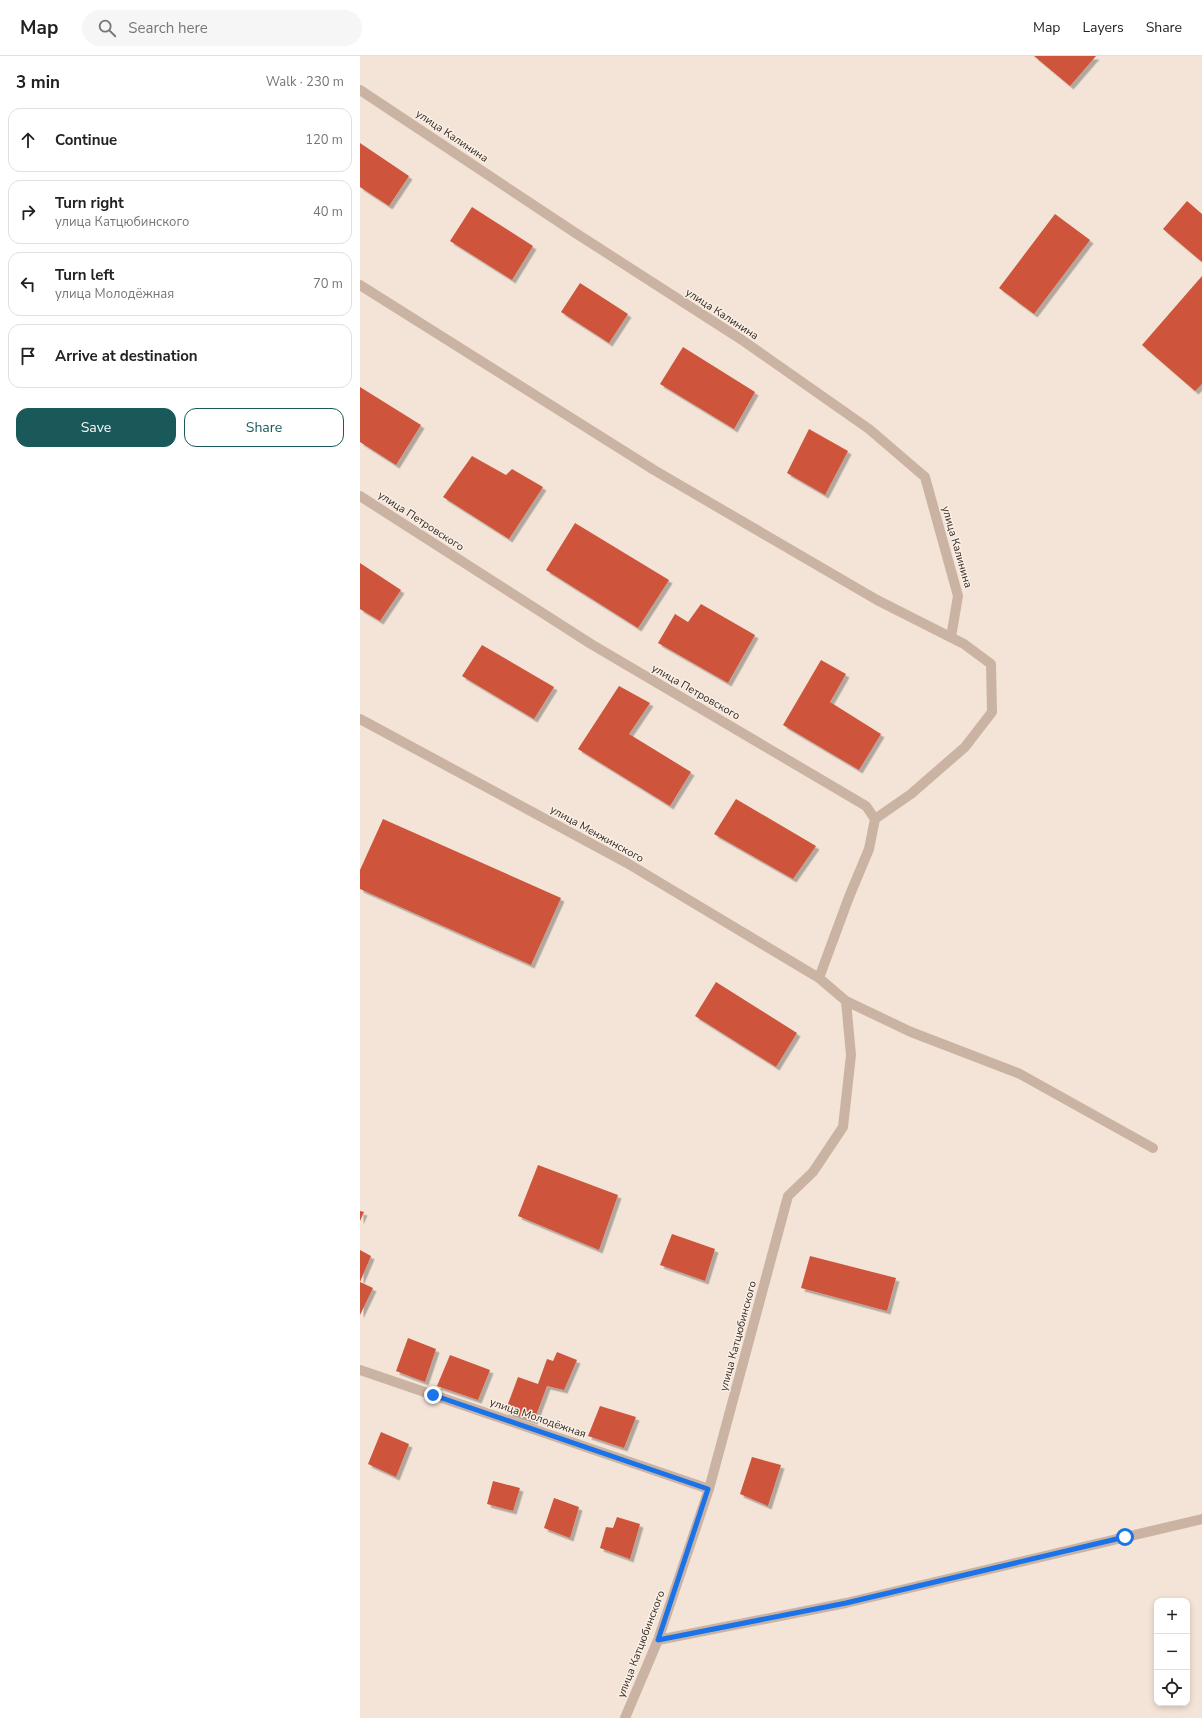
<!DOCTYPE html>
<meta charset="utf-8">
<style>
body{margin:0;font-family:"Nunito Sans",sans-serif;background:#f6f6f6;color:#222}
.controls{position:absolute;right:12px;bottom:12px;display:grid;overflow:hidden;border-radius:8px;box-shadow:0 2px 6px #0003}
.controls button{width:36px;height:36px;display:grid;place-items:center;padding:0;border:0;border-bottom:1px solid #e0e0e0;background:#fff;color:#222;font:20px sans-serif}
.stop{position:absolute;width:12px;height:12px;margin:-9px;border:3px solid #1a73e8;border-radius:50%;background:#fff}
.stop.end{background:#1a73e8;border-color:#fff;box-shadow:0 1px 4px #0008}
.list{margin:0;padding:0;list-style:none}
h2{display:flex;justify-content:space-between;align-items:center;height:52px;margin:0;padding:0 16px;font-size:17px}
h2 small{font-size:13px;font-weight:400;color:#767676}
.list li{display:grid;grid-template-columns:26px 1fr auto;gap:12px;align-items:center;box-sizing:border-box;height:64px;margin:0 8px 8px;padding:0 8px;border:1px solid #e0e0e0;border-radius:12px}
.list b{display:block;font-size:15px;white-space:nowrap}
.list p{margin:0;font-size:13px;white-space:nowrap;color:#767676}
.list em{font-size:13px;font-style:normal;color:#767676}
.actions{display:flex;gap:8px;padding:12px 16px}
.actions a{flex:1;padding:9px 0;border:1px solid #195959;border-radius:12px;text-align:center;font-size:14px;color:#195959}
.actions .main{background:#195959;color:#fff}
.icon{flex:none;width:22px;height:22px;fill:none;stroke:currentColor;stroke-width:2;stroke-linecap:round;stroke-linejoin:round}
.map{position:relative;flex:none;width:842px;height:1662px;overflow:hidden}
header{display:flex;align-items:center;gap:24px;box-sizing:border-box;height:56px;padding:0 20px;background:#fff;border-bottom:1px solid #e0e0e0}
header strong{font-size:19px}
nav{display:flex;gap:22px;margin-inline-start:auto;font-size:14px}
.search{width:280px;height:36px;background:#f6f6f6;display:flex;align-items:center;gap:10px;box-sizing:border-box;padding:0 14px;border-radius:22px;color:#767676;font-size:15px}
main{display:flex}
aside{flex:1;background:#fff}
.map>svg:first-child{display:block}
.building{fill:#ce553a;filter:url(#shadow)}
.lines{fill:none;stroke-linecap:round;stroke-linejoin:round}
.street{stroke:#cbb3a3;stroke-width:10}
.route{stroke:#1a73e8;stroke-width:5}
.labels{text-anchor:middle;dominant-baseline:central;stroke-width:3;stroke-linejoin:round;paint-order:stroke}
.street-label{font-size:11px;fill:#362a25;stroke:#faefe4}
</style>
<header>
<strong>Map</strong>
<div class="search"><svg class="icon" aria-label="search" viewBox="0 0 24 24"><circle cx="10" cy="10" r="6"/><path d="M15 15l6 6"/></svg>Search here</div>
<nav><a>Map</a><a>Layers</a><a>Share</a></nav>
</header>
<main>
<aside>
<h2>3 min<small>Walk · 230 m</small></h2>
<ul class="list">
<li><svg class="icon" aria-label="ahead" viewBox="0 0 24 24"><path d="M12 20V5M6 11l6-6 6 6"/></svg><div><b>Continue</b></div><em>120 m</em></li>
<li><svg class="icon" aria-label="right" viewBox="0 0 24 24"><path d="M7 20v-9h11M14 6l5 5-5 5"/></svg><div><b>Turn right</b><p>улица Катцюбинского</p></div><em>40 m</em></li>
<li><svg class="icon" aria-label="left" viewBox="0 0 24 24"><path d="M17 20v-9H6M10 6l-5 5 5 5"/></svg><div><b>Turn left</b><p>улица Молодёжная</p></div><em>70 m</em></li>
<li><svg class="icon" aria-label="arrive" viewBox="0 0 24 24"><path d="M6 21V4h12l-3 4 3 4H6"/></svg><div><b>Arrive at destination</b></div></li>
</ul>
<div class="actions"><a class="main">Save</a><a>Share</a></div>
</aside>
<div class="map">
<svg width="842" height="1662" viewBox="0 0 842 1662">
<defs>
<filter id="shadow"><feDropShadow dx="3.5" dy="3.5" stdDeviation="0" flood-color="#0004"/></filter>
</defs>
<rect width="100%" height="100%" fill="#f3e4d7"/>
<!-- building -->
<path class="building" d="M674,0H736L710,30Z
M0,87L49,120L29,150L0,131Z
M827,145L842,158V206L803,173Z
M112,151L173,190L152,224L90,185Z
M695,158L730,184L674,258L639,232Z
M842,220V328L835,335L782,289Z
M220,227L268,258L249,287L201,256Z
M323,291L395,336L374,373L300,328Z
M0,331L61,369L36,409L0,386Z
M449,373L488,395L465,439L427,417Z
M112,400L146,419L152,413L183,431L149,483L83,441Z
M215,467L309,524L278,572L186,514Z
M0,507L41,534L20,565L0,553Z
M341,548L395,579L368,627L298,587L315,558L328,566Z
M122,589L194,631L174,663L102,620Z
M461,604L486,618L470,646L521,678L499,714L423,669Z
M259,630L290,647L269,678L331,716L310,750L218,693Z
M376,743L456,790L433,823L354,778Z
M23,763L201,842L171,909L0,833V814Z
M356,926L437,977L416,1011L335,960Z
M178,1109L258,1139L239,1194L158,1160Z
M0,1155L4,1156L0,1165Z
M312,1178L355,1193L345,1225L300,1209Z
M0,1194L11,1200L0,1226L13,1232L0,1259Z
M450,1200L536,1222L527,1255L441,1232Z
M48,1282L76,1293L65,1326L36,1315Z
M197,1296L217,1304L204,1334L187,1330L174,1365L145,1356L158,1321L178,1328L187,1303L193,1305Z
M90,1299L130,1314L118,1344L77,1330Z
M240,1350L276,1361L264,1392L228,1380Z
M21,1376L49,1388L36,1421L8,1408Z
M392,1401L421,1409L408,1450L380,1438Z
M133,1425L160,1432L153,1455L127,1448Z
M194,1442L219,1451L210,1482L184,1472Z
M257,1461L280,1468L270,1503L240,1492L246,1471L253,1472Z"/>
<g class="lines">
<!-- street -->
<path class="street" d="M0,34L214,176L382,284L509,373L565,421L598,540L591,581
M0,229L294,414L517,544L604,588L631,608L632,656L605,691L551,738L515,763
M0,440L231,588L506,750L515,763L509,793L489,841L459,922
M0,663L267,807L459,922L486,945L491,999L483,1071L453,1116L428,1140L349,1433L298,1584L265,1662
M486,945L551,976L660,1018L793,1092
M0,1314L349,1433
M298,1584L486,1547L842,1463"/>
</g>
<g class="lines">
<!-- route -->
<path class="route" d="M73,1339L348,1433L298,1584L486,1547L765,1481"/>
</g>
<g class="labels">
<!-- street labels -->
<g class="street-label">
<text transform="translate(92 80) rotate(34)">улица Калинина</text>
<text transform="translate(362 258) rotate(33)">улица Калинина</text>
<text transform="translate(61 465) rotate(33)">улица Петровского</text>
<text transform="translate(597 491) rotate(74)">улица Калинина</text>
<text transform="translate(336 636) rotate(30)">улица Петровского</text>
<text transform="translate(237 778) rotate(29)">улица Менжинского</text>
<text transform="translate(378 1280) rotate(-75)">улица Катцюбинского</text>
<text transform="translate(178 1362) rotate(19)">улица Молодёжная</text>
<text transform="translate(281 1588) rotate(-69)">улица Катцюбинского</text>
</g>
</g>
</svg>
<div class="controls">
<button>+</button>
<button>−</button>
<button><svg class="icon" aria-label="locate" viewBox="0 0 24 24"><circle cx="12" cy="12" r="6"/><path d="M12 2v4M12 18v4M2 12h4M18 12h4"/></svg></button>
</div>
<div class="stop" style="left:765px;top:1481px"></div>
<div class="stop end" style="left:73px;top:1339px"></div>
</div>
</main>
